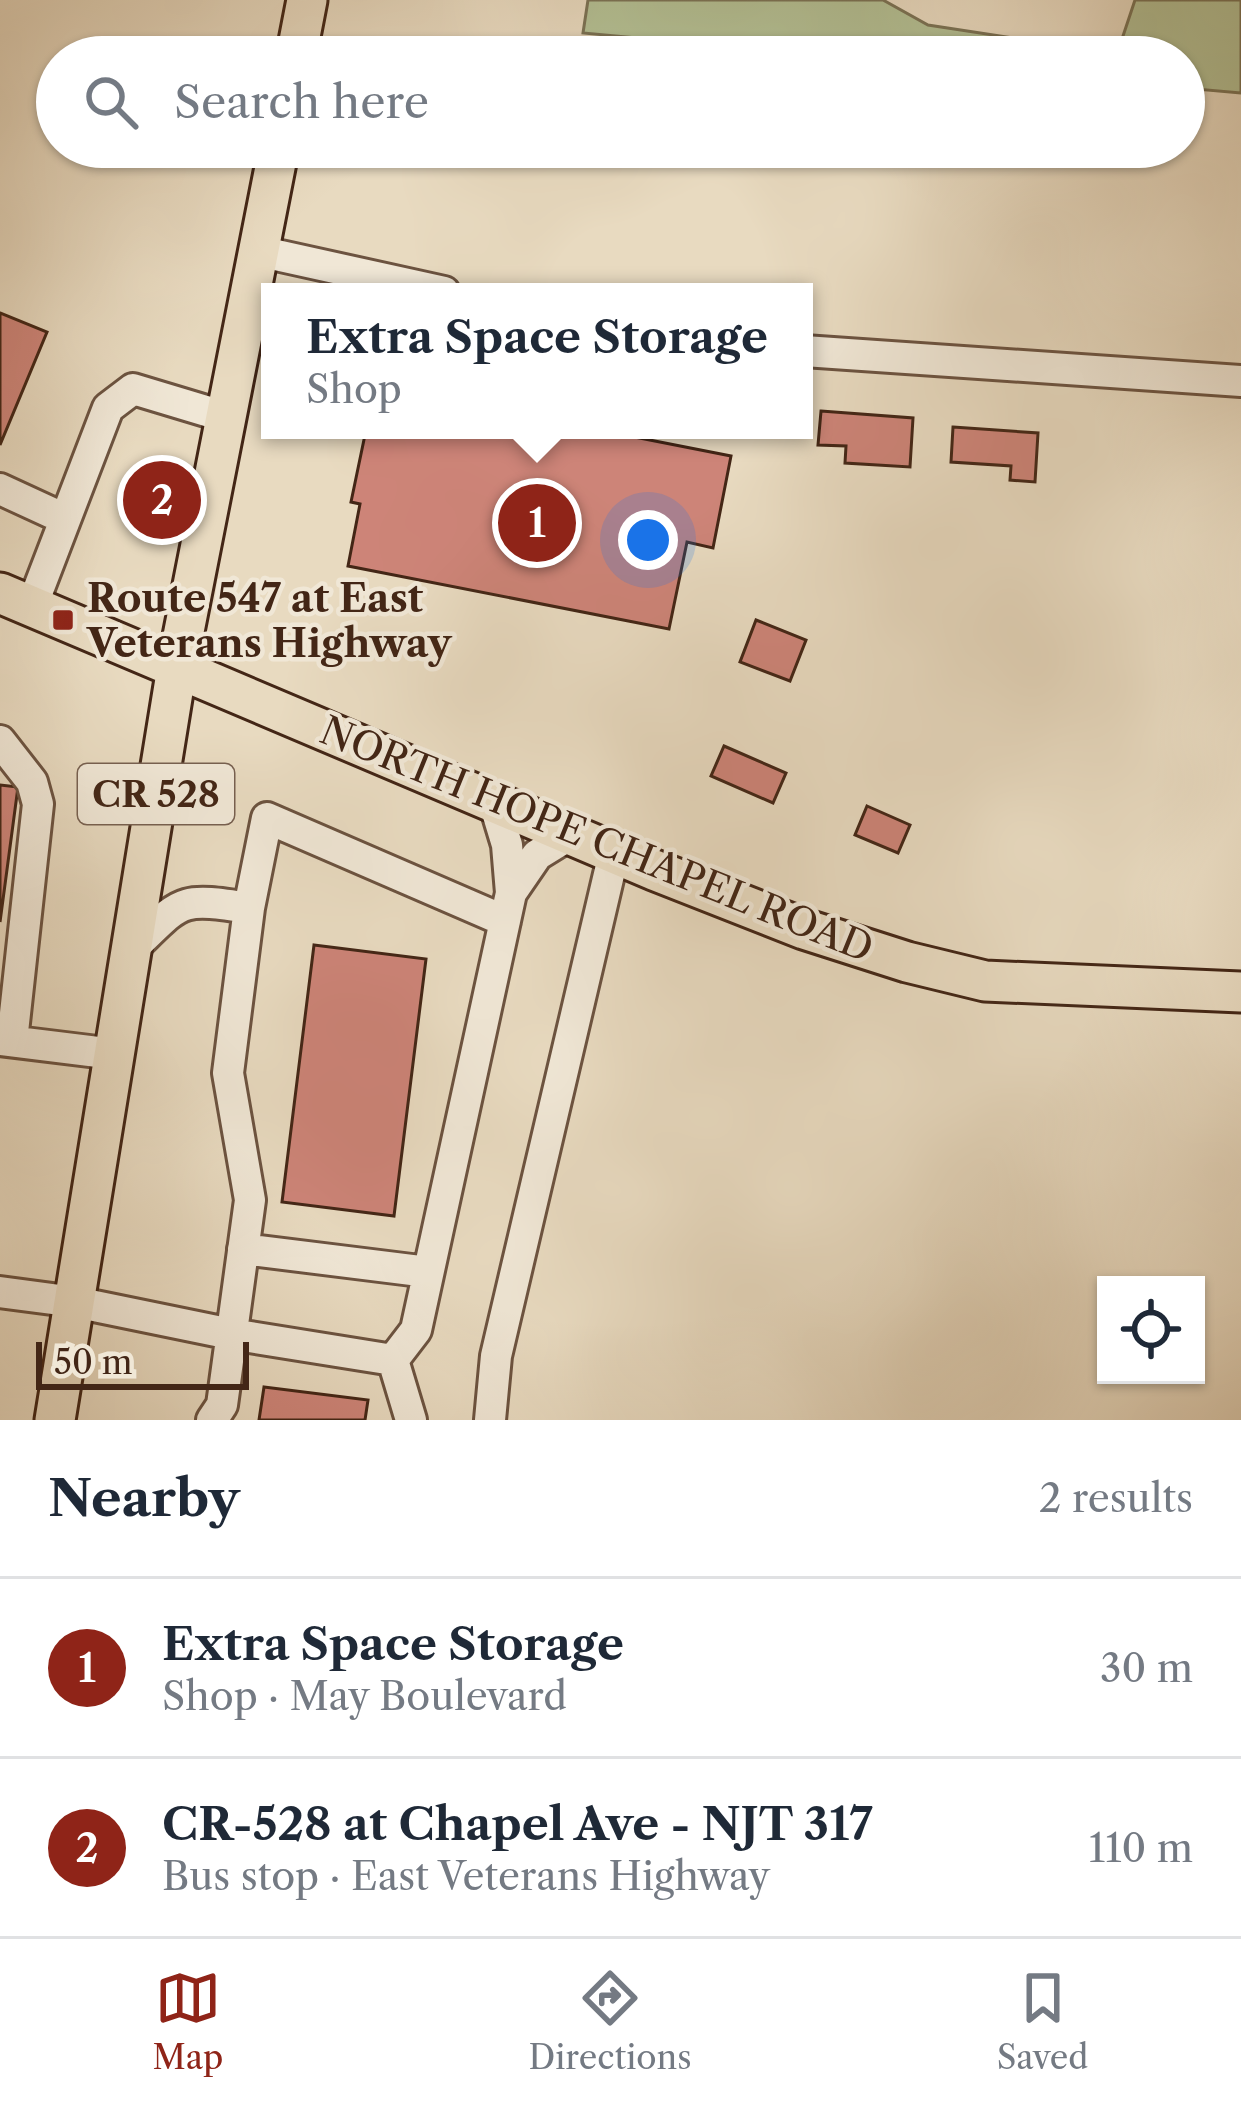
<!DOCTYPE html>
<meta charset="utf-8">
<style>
body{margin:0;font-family:"Libre Caslon Text",serif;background:#f6f6f7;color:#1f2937}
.controls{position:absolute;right:36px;bottom:36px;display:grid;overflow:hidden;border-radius:0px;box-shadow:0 3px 9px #0004}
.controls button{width:108px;height:108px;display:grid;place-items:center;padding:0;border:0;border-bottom:3px solid #e0e1e3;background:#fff;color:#1f2937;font:60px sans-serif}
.scale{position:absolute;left:36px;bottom:30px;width:213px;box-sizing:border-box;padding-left:12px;border:6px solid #432616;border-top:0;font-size:33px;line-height:42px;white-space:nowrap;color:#432616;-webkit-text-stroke:9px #f0e7d6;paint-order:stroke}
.you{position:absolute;left:648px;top:540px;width:42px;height:42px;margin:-30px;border:9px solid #fff;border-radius:50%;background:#1a73e8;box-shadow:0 0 0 18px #1a73e833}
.badge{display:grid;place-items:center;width:78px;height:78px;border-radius:50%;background:#8f2418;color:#fff;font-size:39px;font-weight:700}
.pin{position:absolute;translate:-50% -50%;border:6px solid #fff;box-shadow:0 3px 12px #0006}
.popup{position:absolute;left:261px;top:283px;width:552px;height:156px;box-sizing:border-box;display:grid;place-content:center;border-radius:0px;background:#fff;filter:drop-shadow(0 3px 9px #0005);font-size:39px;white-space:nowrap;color:#747a83}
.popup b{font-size:45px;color:#1f2937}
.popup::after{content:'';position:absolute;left:50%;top:100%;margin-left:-24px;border:24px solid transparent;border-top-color:#fff}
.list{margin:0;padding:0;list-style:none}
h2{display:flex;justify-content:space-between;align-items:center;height:156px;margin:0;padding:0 48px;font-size:51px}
h2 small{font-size:39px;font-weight:400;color:#747a83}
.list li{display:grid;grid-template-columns:78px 1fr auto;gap:36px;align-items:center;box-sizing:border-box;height:180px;padding:0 48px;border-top:3px solid #e0e1e3}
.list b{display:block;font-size:45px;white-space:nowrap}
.list p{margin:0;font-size:39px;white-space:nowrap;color:#747a83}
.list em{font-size:39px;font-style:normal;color:#747a83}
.icon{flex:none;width:66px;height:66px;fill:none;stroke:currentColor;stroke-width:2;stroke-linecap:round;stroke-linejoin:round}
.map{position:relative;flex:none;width:1241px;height:1420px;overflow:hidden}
.search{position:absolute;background:#fff;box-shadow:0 3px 9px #0004;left:36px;right:36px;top:36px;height:132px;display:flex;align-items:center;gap:30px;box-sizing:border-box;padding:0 42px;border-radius:66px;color:#747a83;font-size:45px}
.sheet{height:516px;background:#fff}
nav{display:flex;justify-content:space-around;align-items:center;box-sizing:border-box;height:168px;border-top:3px solid #e0e1e3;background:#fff;font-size:33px;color:#747a83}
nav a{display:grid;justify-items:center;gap:6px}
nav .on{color:#8f2418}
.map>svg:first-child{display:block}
.green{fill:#b3c095;stroke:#7b7356;stroke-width:3}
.building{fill:#cd8478;stroke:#432616;stroke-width:3}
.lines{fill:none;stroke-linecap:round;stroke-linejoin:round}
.minor-casing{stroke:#6c5340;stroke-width:36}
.major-casing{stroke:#432616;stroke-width:45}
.minor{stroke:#f0e7d6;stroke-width:30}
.major{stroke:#e8dac0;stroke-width:39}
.poi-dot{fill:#8f2418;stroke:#f0e7d6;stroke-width:4.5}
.labels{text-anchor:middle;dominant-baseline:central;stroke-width:9;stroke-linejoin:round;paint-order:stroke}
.shield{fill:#f0e7d6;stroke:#776050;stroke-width:3}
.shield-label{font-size:36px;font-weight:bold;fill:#432616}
.poi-label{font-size:39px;font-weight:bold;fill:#432616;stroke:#f0e7d6;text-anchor:start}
.street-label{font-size:39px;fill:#432616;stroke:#f0e7d6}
</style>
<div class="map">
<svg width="1241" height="1420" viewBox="0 0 1241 1420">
<rect width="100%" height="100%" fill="#e8dac0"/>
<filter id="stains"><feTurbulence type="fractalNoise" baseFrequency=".00167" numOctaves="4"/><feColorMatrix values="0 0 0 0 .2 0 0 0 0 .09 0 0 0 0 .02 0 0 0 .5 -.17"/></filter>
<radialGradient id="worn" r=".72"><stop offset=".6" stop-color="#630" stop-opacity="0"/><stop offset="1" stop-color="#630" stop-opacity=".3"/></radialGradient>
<!-- green -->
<path class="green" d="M588,0H883L928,25L1117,54L1135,0H1241V93L1184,88V57H841L583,33Z"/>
<!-- building -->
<path class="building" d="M0,313L47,332L0,445Z
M821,411L913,418L910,467L845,463L846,446L818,445Z
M953,427L1038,433L1035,482L1010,480L1011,466L951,462Z
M366,430H599L731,456L713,548L687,542L669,629L348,566L360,504L351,502Z
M756,620L806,640L790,681L740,662Z
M724,746L786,773L773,803L711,776Z
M0,785L18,787L0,922Z
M867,806L910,825L898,853L855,835Z
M314,945L426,959L394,1216L282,1202Z
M264,1387L368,1400L365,1420H259Z"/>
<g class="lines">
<defs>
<path id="minor" d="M258,251L444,292
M804,351L1241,381
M0,489L65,519
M32,606L108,408L133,389L226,417
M0,741L32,782L38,804L12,1041
M511,893L537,855L571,834
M132,949C183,900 177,897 249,908
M0,1040L114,1054
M243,1249L428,1272
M0,1292L75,1302L231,1334L393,1360
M393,1360L416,1330L511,893L507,845L494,802
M393,1360L411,1420
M212,1420L222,1405L250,1200L228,1073L249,908L267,818L505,921
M490,1420L496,1356L614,853"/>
<path id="major" d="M296,57L307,0
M0,593L654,870L804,929L907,962L985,981L1241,992
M55,1420L177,667L279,147"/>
</defs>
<!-- minor casing -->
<use href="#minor" class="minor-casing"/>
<!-- major casing -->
<use href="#major" class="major-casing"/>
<!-- minor -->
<use href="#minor" class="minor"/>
<!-- major -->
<use href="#major" class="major"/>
</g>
<!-- markers -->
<rect class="poi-dot" x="51" y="608" width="24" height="24" rx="6"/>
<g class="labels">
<!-- shield labels -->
<rect class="shield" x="78" y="764" width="156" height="60" rx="9"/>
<g class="shield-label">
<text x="156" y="794">CR 528</text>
</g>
<!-- poi labels -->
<g class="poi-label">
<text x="87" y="598">Route 547 at East<tspan x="87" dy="45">Veterans Highway</tspan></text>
</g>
<!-- street labels -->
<g class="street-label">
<text transform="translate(597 839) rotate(22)">NORTH HOPE CHAPEL ROAD</text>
</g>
</g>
<rect width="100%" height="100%" filter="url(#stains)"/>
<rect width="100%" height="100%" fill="url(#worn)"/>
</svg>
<div class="controls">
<button><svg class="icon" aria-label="locate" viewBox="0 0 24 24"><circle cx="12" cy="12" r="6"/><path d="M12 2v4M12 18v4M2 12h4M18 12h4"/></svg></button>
</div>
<div class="scale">50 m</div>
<div class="you"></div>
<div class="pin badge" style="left:537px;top:523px">1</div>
<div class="popup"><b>Extra Space Storage</b>Shop</div>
<div class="pin badge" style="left:162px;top:500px">2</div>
<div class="search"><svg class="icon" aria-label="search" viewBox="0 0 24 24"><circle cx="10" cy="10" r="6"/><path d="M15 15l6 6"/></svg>Search here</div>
</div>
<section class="sheet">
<h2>Nearby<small>2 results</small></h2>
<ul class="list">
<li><span class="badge">1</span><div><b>Extra Space Storage</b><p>Shop · May Boulevard</p></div><em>30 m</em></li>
<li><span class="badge">2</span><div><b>CR-528 at Chapel Ave - NJT 317</b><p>Bus stop · East Veterans Highway</p></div><em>110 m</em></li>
</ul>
</section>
<nav>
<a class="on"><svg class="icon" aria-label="map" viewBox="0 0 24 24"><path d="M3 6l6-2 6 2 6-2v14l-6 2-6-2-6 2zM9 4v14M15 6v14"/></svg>Map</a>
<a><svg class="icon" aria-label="directions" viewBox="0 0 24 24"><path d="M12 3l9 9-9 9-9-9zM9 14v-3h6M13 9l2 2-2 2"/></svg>Directions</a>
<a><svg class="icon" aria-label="saved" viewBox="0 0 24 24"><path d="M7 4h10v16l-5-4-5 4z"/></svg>Saved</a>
</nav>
